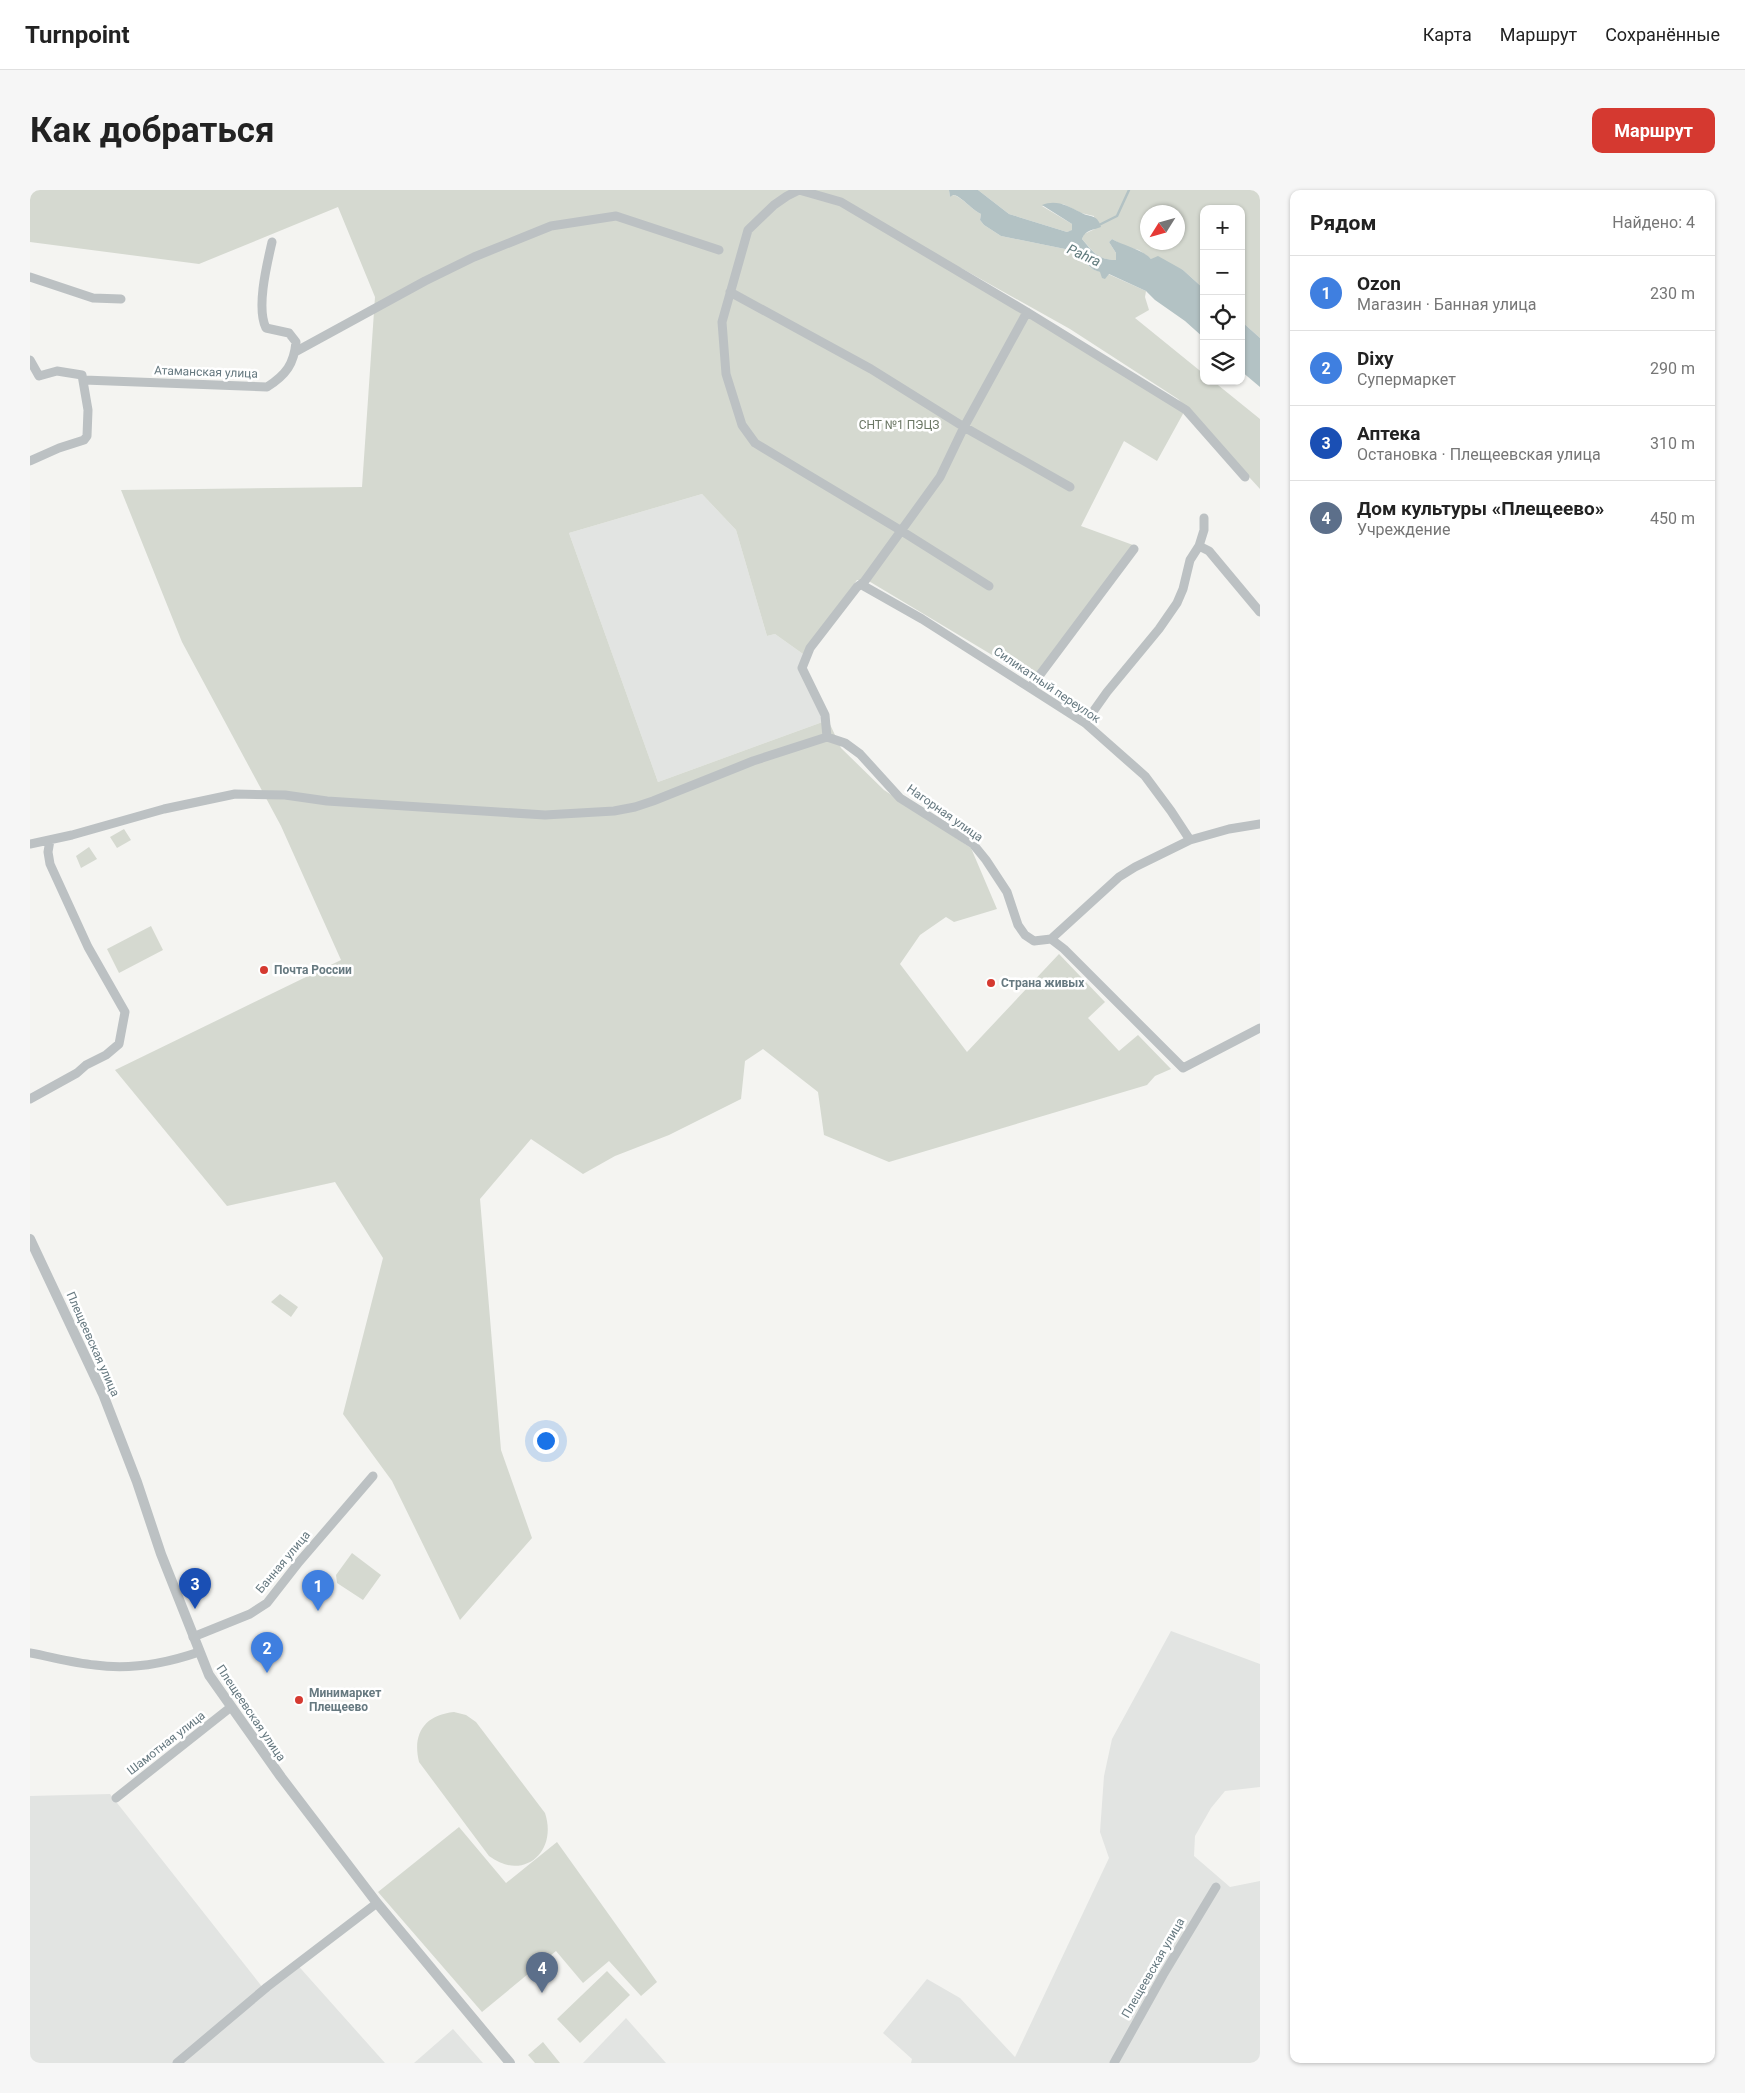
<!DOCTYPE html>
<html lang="ru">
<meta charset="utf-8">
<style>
body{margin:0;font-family:Roboto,sans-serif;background:#f6f6f6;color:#222}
.controls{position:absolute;right:15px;top:15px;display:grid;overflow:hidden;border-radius:10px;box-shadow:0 1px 4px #0004}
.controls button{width:45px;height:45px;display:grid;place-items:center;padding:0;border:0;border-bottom:1px solid #e0e0e0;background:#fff;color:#222;font:25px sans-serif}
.compass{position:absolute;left:1110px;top:15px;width:45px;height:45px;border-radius:50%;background:#fff;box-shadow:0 1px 4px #0004;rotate:233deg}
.you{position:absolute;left:515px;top:1250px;width:18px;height:18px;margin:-12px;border:4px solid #fff;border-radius:50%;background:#1a73e8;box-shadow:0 0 0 8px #1a73e833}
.badge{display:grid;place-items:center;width:32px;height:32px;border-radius:50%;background:#d53930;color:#fff;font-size:16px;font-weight:700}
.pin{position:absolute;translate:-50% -41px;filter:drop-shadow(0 1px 2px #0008)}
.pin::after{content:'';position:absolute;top:26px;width:18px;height:15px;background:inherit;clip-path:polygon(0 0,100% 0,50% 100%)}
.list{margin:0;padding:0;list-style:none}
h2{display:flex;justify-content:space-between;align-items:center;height:65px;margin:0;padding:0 20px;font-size:21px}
h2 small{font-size:16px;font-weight:400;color:#767676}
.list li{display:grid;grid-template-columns:32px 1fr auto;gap:15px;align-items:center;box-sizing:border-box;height:75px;padding:0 20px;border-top:1px solid #e0e0e0}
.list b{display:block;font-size:19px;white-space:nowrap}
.list p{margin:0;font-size:16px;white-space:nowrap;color:#767676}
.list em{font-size:16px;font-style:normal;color:#767676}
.icon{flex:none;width:28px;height:28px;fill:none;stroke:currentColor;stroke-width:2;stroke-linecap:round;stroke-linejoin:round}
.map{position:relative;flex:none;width:1230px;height:1873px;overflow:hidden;border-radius:10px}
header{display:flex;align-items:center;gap:30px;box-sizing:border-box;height:70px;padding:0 25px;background:#fff;border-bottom:1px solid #e0e0e0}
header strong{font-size:24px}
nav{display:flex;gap:28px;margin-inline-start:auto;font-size:18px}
.intro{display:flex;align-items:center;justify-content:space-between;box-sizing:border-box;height:120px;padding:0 30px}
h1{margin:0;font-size:35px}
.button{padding:12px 22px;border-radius:10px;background:#d53930;color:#fff;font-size:18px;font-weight:700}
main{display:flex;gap:30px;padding:0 30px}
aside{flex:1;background:#fff;border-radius:10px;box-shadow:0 1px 4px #0004}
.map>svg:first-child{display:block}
.built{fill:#e2e4e2}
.green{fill:#d5d9d0;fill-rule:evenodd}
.water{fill:#b3c2c4}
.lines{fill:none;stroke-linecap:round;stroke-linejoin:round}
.stream{stroke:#b3c2c4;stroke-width:2.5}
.minor{stroke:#bcc1c3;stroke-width:9}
.tertiary{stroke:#bcc1c3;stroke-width:10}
.poi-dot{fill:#d53930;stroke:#fff;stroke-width:2}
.labels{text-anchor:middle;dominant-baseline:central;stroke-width:5;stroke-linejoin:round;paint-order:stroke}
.street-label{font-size:12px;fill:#667980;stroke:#fff}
.park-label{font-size:12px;fill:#6b7764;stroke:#fff}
.poi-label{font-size:12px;font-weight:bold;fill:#667980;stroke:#fff;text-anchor:start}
.water-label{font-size:14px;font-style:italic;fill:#617b7d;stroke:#fff}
</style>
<header>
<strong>Turnpoint</strong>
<nav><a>Карта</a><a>Маршрут</a><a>Сохранённые</a></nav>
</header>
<div class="intro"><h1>Как добраться</h1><a class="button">Маршрут</a></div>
<main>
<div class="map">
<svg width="1230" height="1873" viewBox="0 0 1230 1873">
<rect width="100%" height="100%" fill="#f4f4f1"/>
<!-- built -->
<path class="built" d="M672,304L706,340L737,446L745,444L773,464L771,478L798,530L628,592L539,343Z
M1141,1441L1230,1474V1597L1195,1601L1181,1618L1165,1646L1164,1666L1200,1697L1230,1691V1873H881L882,1869L853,1843L897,1789L930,1808L985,1867L1079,1668L1070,1642L1074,1586L1082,1549Z
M80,1604L233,1798L264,1771L355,1873H0V1606Z
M596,1828L636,1873H553Z
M423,1839L453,1873H384Z"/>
<!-- green -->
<path class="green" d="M0,0H919L920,7L922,5C930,5 941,19 951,24L950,30L954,35L971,46L1040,60L1064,80L1078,84L1116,101L1115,107L1119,120L1105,128L1174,184V191H1183L1230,229V299L1148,209L1040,139L931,78L929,85L1154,222L1127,271L1094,251L1051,336L1103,355L1002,489L837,390H827L773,464L745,444L737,446L706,340L672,304L539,343L628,592L798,530L811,558L854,600L941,658L967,719L924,732L916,727L890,745L870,774L937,862L1029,764L1075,812L1058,828L1089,861L1108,845L1141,879L1125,886L1117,895L859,972L794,945L788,902L733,859L715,871L711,909L639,945L585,966L553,984L501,949L450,1009L471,1260L502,1348L430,1430L362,1291L313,1224L353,1068L305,992L197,1016L85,880L311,770L251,636L152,452L91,300L332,297L345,107L308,17L169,74L0,52Z
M948,0H1230V148L1211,131V19H1174V99L1153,80L1121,69L1109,60L1096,57L1082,49L1079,52L1086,63V70C1067,70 1064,62 1052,49L1054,44L1065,39L1064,26L1051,23L1033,14L1012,16L1042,34L1043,40L1037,42L979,24ZM1118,22H1148V52H1118Z
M94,639L101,650L87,658L80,647Z
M59,657L67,669L51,678L46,666Z
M121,736L133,760L89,783L77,759Z
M250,1104L268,1117L261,1127L241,1112Z
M322,1363L351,1385L333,1410L307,1393L306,1385Z
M424,1522L436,1525L446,1532L515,1623C528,1662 493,1692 459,1666L389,1572C382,1543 395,1525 424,1522Z
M429,1637L476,1693L527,1652L627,1792L611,1806L579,1771L553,1793L526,1761L452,1822L348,1702Z
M577,1781L600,1805L550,1853L527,1829Z
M513,1852L530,1873H505L498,1865Z"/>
<!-- water -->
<path class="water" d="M919,0H948L979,24L1037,42L1042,40V34L1012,15C1026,9 1038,16 1050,22C1059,28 1067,23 1071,37C1063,40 1055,40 1052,49C1063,62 1068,70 1086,70V63L1079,52L1082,49C1094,56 1112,59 1121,69L1128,66L1153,80L1174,99V148L1155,131L1125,110L1116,101L1079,84L1075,89L1072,88L1070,82L1064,80L1040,60L971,46L954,35L950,30L951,24C941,19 930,5 923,5L920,7Z
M1211,131L1230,148V197L1211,181Z"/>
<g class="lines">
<!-- stream -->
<path class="stream" d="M1067,36L1087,26L1099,0"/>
<!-- minor -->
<path class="minor" d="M0,87L63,108L91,109
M700,102L841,179L934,237L1040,297
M265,162L395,91L444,67L521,36L586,26L689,60
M0,170L9,186L27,181L52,185L58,220L57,246L54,250L29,258L0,271
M54,190L237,197C256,185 264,174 266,152L259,143L236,138C226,118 237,74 242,52
M1169,356L1179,361L1230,422
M832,395L892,429L1055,533L1115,586L1141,621L1160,650
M959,396L870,340L725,253L712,235L696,184L692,132L718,40L744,15L757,6L769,0L811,12L997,122L1156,220L1215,287
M1000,498L1104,359
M1055,533L1077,502L1129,439L1147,413L1153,399L1160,370L1169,356L1174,340V328
M797,547L795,525L772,478L780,458L827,397L834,392L910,287L934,237L997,122
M797,547L815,553L830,564L870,608L943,654L956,670L977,702L988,735L995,745L1004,751L1021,749
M0,654L42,645L134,619L205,604L255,605L297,611L515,625L584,621L605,617L623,611L723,571L797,547
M1021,749L1034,759L1153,878L1230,838
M1021,749L1089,687L1105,677L1160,650L1199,639L1230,634
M0,909L47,883L56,875L76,865L89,854L95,822L58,757L20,674L18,662L20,650
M163,1447L220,1424L237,1413L269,1372L343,1286
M0,1463C22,1467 43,1473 65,1475C99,1480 137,1473 169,1462
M86,1608L201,1517
M147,1873L237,1797L347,1713
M1084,1873L1133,1785L1186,1697"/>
<!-- tertiary -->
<path class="tertiary" d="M0,1049L73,1204L107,1292L131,1364L179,1485L251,1587L347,1713L480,1873"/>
</g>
<!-- markers -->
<g class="poi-dot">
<circle cx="234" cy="780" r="5"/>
<circle cx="961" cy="793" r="5"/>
<circle cx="269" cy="1510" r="5"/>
</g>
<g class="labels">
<!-- street labels -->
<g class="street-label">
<text transform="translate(176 182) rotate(2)">Атаманская улица</text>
<text transform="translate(1017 495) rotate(34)">Силикатный переулок</text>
<text transform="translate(915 623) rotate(35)">Нагорная улица</text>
<text transform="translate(63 1154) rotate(66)">Плещеевская улица</text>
<text transform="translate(253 1372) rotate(-50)">Банная улица</text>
<text transform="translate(221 1523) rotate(56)">Плещеевская улица</text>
<text transform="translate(136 1553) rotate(-38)">Шамотная улица</text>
<text transform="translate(1123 1778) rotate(-60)">Плещеевская улица</text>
</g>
<!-- park labels -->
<g class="park-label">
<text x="869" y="235">СНТ №1 ПЭЦЗ</text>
</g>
<!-- poi labels -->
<g class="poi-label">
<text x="244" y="780">Почта России</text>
<text x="971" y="793">Страна живых</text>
<text x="279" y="1503">Минимаркет<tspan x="279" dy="14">Плещеево</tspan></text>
</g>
<!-- water labels -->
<g class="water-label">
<text transform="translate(1054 65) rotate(24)">Pahra</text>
</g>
</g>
</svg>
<div class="controls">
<button>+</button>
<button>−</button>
<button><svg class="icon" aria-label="locate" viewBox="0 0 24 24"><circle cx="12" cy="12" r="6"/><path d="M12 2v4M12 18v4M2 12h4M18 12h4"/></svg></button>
<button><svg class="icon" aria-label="layers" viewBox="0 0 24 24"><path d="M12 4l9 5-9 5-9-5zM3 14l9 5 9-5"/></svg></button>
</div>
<svg class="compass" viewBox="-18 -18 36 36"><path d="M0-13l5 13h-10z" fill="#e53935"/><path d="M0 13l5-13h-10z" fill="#767676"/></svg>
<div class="you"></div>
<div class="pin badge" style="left:288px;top:1421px;background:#3f7fe0">1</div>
<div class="pin badge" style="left:237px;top:1483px;background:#3f7fe0">2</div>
<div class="pin badge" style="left:165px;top:1419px;background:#1a4fb4">3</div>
<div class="pin badge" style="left:512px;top:1803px;background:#5c6f8a">4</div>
</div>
<aside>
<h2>Рядом<small>Найдено: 4</small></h2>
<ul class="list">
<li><span class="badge" style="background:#3f7fe0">1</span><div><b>Ozon</b><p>Магазин · Банная улица</p></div><em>230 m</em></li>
<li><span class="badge" style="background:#3f7fe0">2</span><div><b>Dixy</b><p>Супермаркет</p></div><em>290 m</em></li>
<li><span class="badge" style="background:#1a4fb4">3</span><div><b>Аптека</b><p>Остановка · Плещеевская улица</p></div><em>310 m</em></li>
<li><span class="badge" style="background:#5c6f8a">4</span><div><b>Дом культуры «Плещеево»</b><p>Учреждение</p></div><em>450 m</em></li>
</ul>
</aside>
</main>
